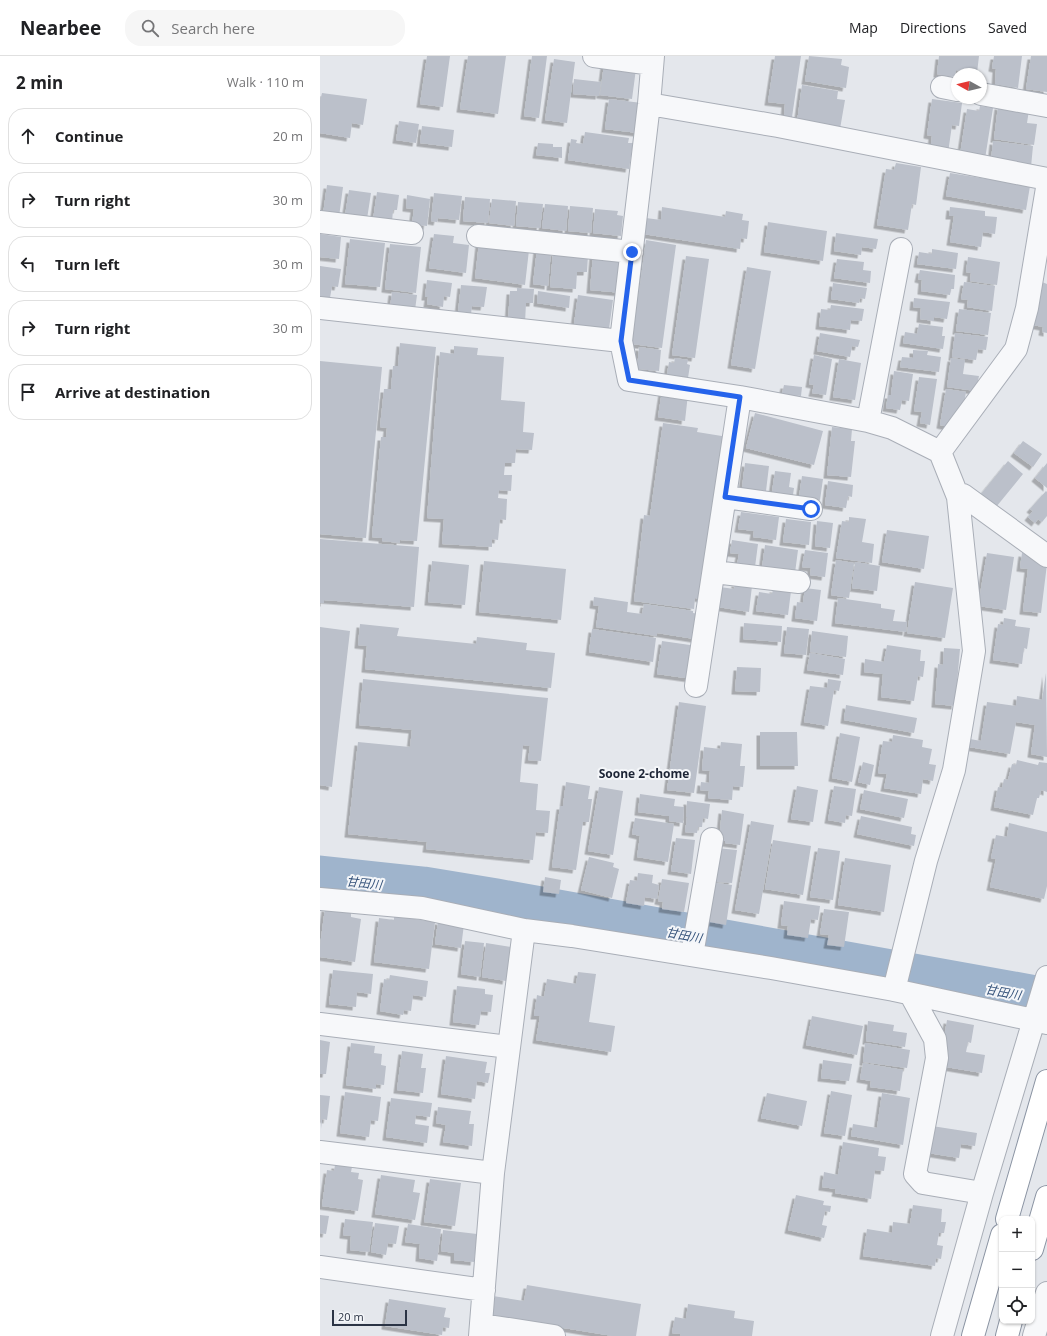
<!DOCTYPE html>
<meta charset="utf-8">
<style>
body{margin:0;font-family:"Open Sans","Noto Sans JP",sans-serif;background:#f6f6f6;color:#202124}
.controls{position:absolute;right:12px;bottom:12px;display:grid;overflow:hidden;border-radius:8px;box-shadow:0 1px 3px #0004}
.controls button{width:36px;height:36px;display:grid;place-items:center;padding:0;border:0;border-bottom:1px solid #e0e0e0;background:#fff;color:#202124;font:20px sans-serif}
.compass{position:absolute;left:631px;top:12px;width:36px;height:36px;border-radius:50%;background:#fff;box-shadow:0 1px 3px #0004;rotate:278deg}
.scale{position:absolute;left:12px;bottom:10px;width:75px;box-sizing:border-box;padding-left:4px;border:2px solid #2b3445;border-top:0;font-size:11px;line-height:14px;white-space:nowrap;color:#2b3445;-webkit-text-stroke:3px #f4f6f9;paint-order:stroke}
.stop{position:absolute;width:12px;height:12px;margin:-9px;border:3px solid #2563eb;border-radius:50%;background:#fff}
.stop.end{background:#2563eb;border-color:#fff;box-shadow:0 1px 4px #0008}
.list{margin:0;padding:0;list-style:none}
h2{display:flex;justify-content:space-between;align-items:center;height:52px;margin:0;padding:0 16px;font-size:17px}
h2 small{font-size:13px;font-weight:400;color:#757577}
.list li{display:grid;grid-template-columns:26px 1fr auto;gap:12px;align-items:center;box-sizing:border-box;height:56px;margin:0 8px 8px;padding:0 8px;border:1px solid #e0e0e0;border-radius:16px}
.list b{display:block;font-size:15px;white-space:nowrap}
.list em{font-size:13px;font-style:normal;color:#757577}
.icon{flex:none;width:22px;height:22px;fill:none;stroke:currentColor;stroke-width:2;stroke-linecap:round;stroke-linejoin:round}
.map{position:relative;flex:none;width:727px;height:1280px;overflow:hidden}
header{display:flex;align-items:center;gap:24px;box-sizing:border-box;height:56px;padding:0 20px;background:#fff;border-bottom:1px solid #e0e0e0}
header strong{font-size:19px}
nav{display:flex;gap:22px;margin-inline-start:auto;font-size:14px}
.search{width:280px;height:36px;background:#f6f6f6;display:flex;align-items:center;gap:10px;box-sizing:border-box;padding:0 14px;border-radius:16px;color:#757577;font-size:15px}
main{display:flex}
aside{flex:1;background:#fff}
.map>svg:first-child{display:block}
.lines{fill:none;stroke-linecap:round;stroke-linejoin:round}
.river{stroke:#9fb4cc;stroke-width:45}
.building{fill:#bbc0ca;filter:url(#shadow)}
.minor-casing{stroke:#a9aeb7;stroke-width:24}
.trunk-casing{stroke:#8b94a3;stroke-width:24}
.minor{stroke:#f7f8fa;stroke-width:22}
.trunk{stroke:#fff;stroke-width:22}
.route{stroke:#2563eb;stroke-width:5}
.labels{text-anchor:middle;dominant-baseline:central;stroke-width:4;stroke-linejoin:round;paint-order:stroke}
.neighbourhood-label{font-size:12px;font-weight:bold;fill:#1d2536;stroke:#f4f6f9}
.water-label{font-size:12px;font-style:italic;fill:#34527a;stroke:#f4f6f9}
</style>
<header>
<strong>Nearbee</strong>
<div class="search"><svg class="icon" aria-label="search" viewBox="0 0 24 24"><circle cx="10" cy="10" r="6"/><path d="M15 15l6 6"/></svg>Search here</div>
<nav><a>Map</a><a>Directions</a><a>Saved</a></nav>
</header>
<main>
<aside>
<h2>2 min<small>Walk · 110 m</small></h2>
<ul class="list">
<li><svg class="icon" aria-label="ahead" viewBox="0 0 24 24"><path d="M12 20V5M6 11l6-6 6 6"/></svg><div><b>Continue</b></div><em>20 m</em></li>
<li><svg class="icon" aria-label="right" viewBox="0 0 24 24"><path d="M7 20v-9h11M14 6l5 5-5 5"/></svg><div><b>Turn right</b></div><em>30 m</em></li>
<li><svg class="icon" aria-label="left" viewBox="0 0 24 24"><path d="M17 20v-9H6M10 6l-5 5 5 5"/></svg><div><b>Turn left</b></div><em>30 m</em></li>
<li><svg class="icon" aria-label="right" viewBox="0 0 24 24"><path d="M7 20v-9h11M14 6l5 5-5 5"/></svg><div><b>Turn right</b></div><em>30 m</em></li>
<li><svg class="icon" aria-label="arrive" viewBox="0 0 24 24"><path d="M6 21V4h12l-3 4 3 4H6"/></svg><div><b>Arrive at destination</b></div></li>
</ul>
</aside>
<div class="map">
<svg width="727" height="1280" viewBox="0 0 727 1280">
<defs>
<filter id="shadow"><feDropShadow dx="-3.5" dy="3.5" stdDeviation="0" flood-color="#0004"/></filter>
</defs>
<rect width="100%" height="100%" fill="#e4e7ec"/>
<g class="lines">
<!-- river -->
<path class="river" d="M0,822L103,833L176,845L727,944"/>
</g>
<!-- building -->
<path class="building" d="M107,0H130L123,51L100,48Z
M148,0H186L178,58L140,53Z
M212,0H227L219,62L204,60Z
M455,0H481L472,61L464,60L465,48L448,46Z
M489,0L522,3L521,9L529,11L526,32L485,25Z
M619,0H659L657,17L636,14L635,21L617,18Z
M674,0H702L698,32L675,28L676,13L672,12Z
M711,0H727V36L706,33Z
M234,3L255,6L247,67L225,64Z
M284,8L316,13L312,43L280,39Z
M254,23L281,26L279,40L253,38Z
M482,29L518,35L517,43L525,44L520,73L477,66Z
M2,37L47,43L43,69L32,67L30,82L0,77V45Z
M289,43L322,47L318,77L285,73Z
M612,43L642,47L639,70L632,69L628,97L610,95L612,80L607,79Z
M660,50L673,52L665,103L640,99L647,53L659,55Z
M678,50L709,54L707,67L717,68L714,89L674,83Z
M79,65L99,68L96,87L76,84Z
M102,70L134,74L132,91L100,87Z
M265,76L309,82L308,87H313L309,113L248,104L251,83L257,84L256,87L263,88Z
M673,85L713,90L711,111L671,105Z
M218,87L233,88V91H242V102L216,99Z
M576,107L601,111L596,149L592,148L588,174L557,169L566,113L574,114Z
M630,117L710,130L706,154L626,140Z
M7,129L23,131L19,161L3,159Z
M29,134L51,137L47,163L25,160Z
M57,136L79,139L77,154H73L72,166L53,164Z
M114,137L142,140L139,164L118,162L117,166L111,165Z
M87,139L110,143L107,170L92,168L94,153L86,152Z
M145,141L170,143L168,167L143,165Z
M172,143L196,145L194,170L169,167Z
M198,146L223,148L220,172L196,170Z
M225,148L248,150L246,175L222,172Z
M250,150L273,152L271,177L248,175Z
M342,151L405,161L406,155L423,158L422,164L429,165L427,183L421,182L420,193L323,178L326,162L341,164Z
M630,151L665,155V160L677,161L675,178L663,176L661,191L630,186L634,160H629Z
M275,153L298,155L297,159L303,160L301,180L273,177Z
M448,166L507,175L503,205L444,196Z
M516,177L558,183L556,193L542,191L541,199L514,195Z
M0,178L21,181L19,203L0,201Z
M114,178L134,180L133,187L149,189L146,217L109,212Z
M30,183L65,187L60,231L25,228Z
M326,184L356,189L342,292L312,288Z
M159,187L209,194L205,229L155,222Z
M70,188L101,191L96,237L65,233Z
M217,193L231,195L228,230L213,228Z
M612,193L638,197L636,213L597,208L599,196L612,198Z
M233,196L268,199L267,216H257L256,233L230,231Z
M273,199L309,202L303,237L270,234Z
M366,200L389,203L375,302L352,299Z
M648,201L680,206L677,229L650,225L651,217L646,216Z
M517,203L544,206L543,214L551,215L550,227L514,222Z
M0,210L21,213L18,231L12,230L10,242L0,240Z
M427,211L451,215L435,313L411,309Z
M600,214L635,219L634,233H631L630,239L601,235L602,224L598,223Z
M107,224L132,227L130,241L124,240L123,251L107,248L108,241H105Z
M644,226L675,230L672,255L647,251L648,244L641,243Z
M722,226L727,228V277L722,276L723,271L713,269Z
M513,227L547,232L545,243L540,242L539,247L511,243Z
M141,229L167,231L164,251L152,250L151,258L138,256Z
M197,232L214,233L213,247H206L205,267L188,265L190,235H197Z
M218,235L250,240L249,252L217,247Z
M72,236L97,239L95,254L70,252Z
M258,239L293,244L288,280L253,275Z
M594,242L630,246L627,263L614,261V265L600,263L601,252L593,251Z
M511,249L544,253L542,265L531,264L530,274L499,270L501,253L510,254Z
M639,253L671,257L668,279L636,275Z
M599,268L623,271L622,280H625L623,293L583,287L585,276L597,278Z
M500,277L540,284L538,291L532,290L530,301L497,295Z
M635,277L668,281L666,294L658,293L656,304L632,301Z
M80,287L116,291L97,485L80,484V487L62,485V482L52,481L61,381H66L67,372L60,371L64,333H71L73,310H78Z
M134,290L158,292L157,299L184,301L181,344L205,346L203,376L214,377L212,394L196,393L195,407H185L184,419H192L191,435L179,434L178,442L187,443L186,464L180,463L178,484L172,483V491L122,488L124,463L107,462L120,296L134,298Z
M319,291L341,294L339,315L317,313Z
M593,294L608,295L607,299L621,301L619,316L580,311L582,301L593,302Z
M494,299L512,303L506,339L492,337L494,329L489,328Z
M355,302L368,304L367,308L370,309L368,322L347,318L349,306L354,307Z
M631,302L645,304L643,318L659,320L656,335L627,331Z
M519,303L541,307L535,344L513,341Z
M0,305L62,311L46,482L0,478Z
M574,315L593,318L589,345L582,344L580,354L566,352L568,339H571Z
M599,321L617,323L610,369L600,367L602,356L594,355Z
M464,329L482,331L481,340L462,338Z
M626,333L646,336L643,354H637L634,372L620,369Z
M342,335L368,338L365,365L338,361Z
M435,357L503,375L494,409L426,392Z
M343,367L378,372L377,376L408,381L386,543L375,542L374,553L314,545L324,459L330,460Z
M512,371L532,373L531,385H535L531,421L507,419Z
M703,385L722,398L713,411L694,397Z
M688,405L703,418L676,451L661,438Z
M425,407L449,410L446,435L422,432Z
M727,407V432L715,422Z
M455,415L471,417L469,431L474,432L473,439L452,436Z
M482,420L503,423L500,444L479,441Z
M508,425L533,429L532,441L528,440L526,452L505,449Z
M726,435L727,436V460L722,466L718,463L715,467L708,461L713,455L710,453Z
M421,456L459,461L456,484L433,481L434,475L418,473Z
M529,461L546,463L542,486L554,488L552,507L516,502L522,465L529,466Z
M466,463L491,466L489,489L463,486Z
M497,465L513,467L510,492L495,490Z
M567,474L609,480L604,513L562,506Z
M0,483L99,491L94,551L4,544V547H0Z
M412,484L438,488L435,511L417,509L419,498L410,497Z
M445,489L478,494L475,517L442,512Z
M485,494L508,497L505,521L490,519L491,512L482,511Z
M667,497L694,501L686,554L658,550Z
M702,497L718,500L717,507L727,508L721,557L703,555L708,513L700,512Z
M516,504L534,507L529,542L511,539Z
M112,505L149,509L145,549L108,546Z
M164,505L246,513L241,564L159,556Z
M535,506L560,510L557,535L532,532Z
M595,526L633,532L625,582L587,577Z
M415,527L432,530L429,556L398,551L400,531L414,533Z
M485,532L501,534L497,565L475,562L477,546L483,547Z
M453,533L471,535L468,559L436,555L439,536L452,538Z
M274,541L308,546L307,556L322,558L324,548L373,555V557L385,559L381,584L337,577V580L276,571L279,550L273,549Z
M518,542L561,548V552L575,554L573,565L587,566L586,576L515,567Z
M684,562L696,564L695,570L710,572L707,593L704,592L702,608L673,604L678,568L683,569Z
M424,567L462,570L461,586L423,583Z
M40,568L79,572L77,580L156,588L157,581L207,587L206,594L235,597L231,632L45,613L47,590L38,589Z
M0,571L30,575L12,731L0,729Z
M467,571L489,573L486,599L464,597Z
M272,573L336,582L333,606L269,596Z
M492,575L528,580L526,601L490,596Z
M342,585L377,590L372,623L337,618Z
M567,589L601,594L600,605H605L603,621L598,620L594,645L561,641L563,618L544,616L545,603L564,606Z
M624,592L640,593L635,650L615,648L618,608L623,609Z
M490,597L525,603L523,619L487,614Z
M417,611L441,612L440,636L415,635Z
M726,617L727,701L711,698L715,669L696,666L690,698L649,691L650,683L661,685L667,646L696,650L697,640L722,644Z
M43,623L228,642L221,705L208,704L210,690L203,689L200,726L218,728L216,754L230,755L228,777L216,776L213,804L106,793L107,786L28,778L38,686L90,691L92,674L39,669Z
M508,623L521,625L519,635L514,634L508,670L484,666L490,630L507,632Z
M359,646L386,650L374,737L347,734Z
M526,649L597,662L594,677L524,664Z
M440,676H477L478,710H440Z
M520,677L540,681L532,726L512,722Z
M573,679L603,684L602,691L612,693L609,708L616,709L613,725L603,723L601,738L564,732L567,718L558,717L563,685L572,686Z
M401,686L422,688L420,710H425L423,731L413,730L412,744L388,742L389,735L380,734L381,726L389,727L390,715L382,714L384,691L400,693Z
M697,704L718,709L719,706L727,707V736L721,734L719,742H717L713,759L674,751L678,731L682,732L684,723L688,724L692,708L696,709Z
M543,706L554,709L550,729L538,726Z
M246,726L270,730L268,743H272L269,766H263L256,814L232,811L240,750H243Z
M477,730L498,734L493,766L471,763Z
M514,730L536,733L532,760L526,759L525,767L508,764Z
M279,731L303,735L293,799L268,795Z
M544,734L588,743L584,762L540,753Z
M320,738L355,743L354,750L364,751L363,767L349,765V760L318,756Z
M367,745L390,748L388,763L383,762L382,771H378L377,777L365,776L367,761H366Z
M402,754L424,758L420,789L405,787V785L399,784Z
M541,760L592,771L591,778L596,779L594,790L537,778Z
M315,762L354,768L348,806L317,801L320,780L312,778Z
M431,765L454,769L439,858L415,854Z
M689,767L727,776V830L724,843L670,831L676,803L671,802L676,779L687,781Z
M356,782L375,784L371,818L351,815Z
M453,784L491,790L483,839L445,833Z
M396,792L417,794L412,827L397,826L398,812Z
M498,792L520,795L513,844L490,841Z
M269,801L294,807L293,811L299,813L292,842L261,834Z
M525,802L571,809L564,856L518,849Z
M318,817L333,819L332,827L339,829L337,843L325,841L324,850L306,847L310,824L317,825Z
M225,821L241,824L239,838L223,836Z
M342,823L369,827L364,856L342,853L343,846L338,845Z
M396,827L412,829L406,869L384,865L387,845H393Z
M464,845L500,850L498,864L491,863L488,882L467,879L468,870L461,869Z
M5,852L31,856V861L41,863L35,906L0,901V890Z
M504,853L529,856L524,891L507,889L509,879L500,878Z
M74,860L115,866L109,913L54,906L59,862L74,864Z
M118,865L144,868L141,892L115,888Z
M145,885L164,887L160,921L141,918Z
M166,887L191,891L186,925L162,921Z
M13,914L53,918L51,938L37,936L36,951L9,948Z
M258,916L276,918L269,966L295,970L291,996L216,984L220,960H214L217,939L224,941L227,923L256,928Z
M70,919L108,925L106,941L93,939L91,955L84,954L83,959L60,955L64,923L69,924Z
M137,930L165,933V938L173,939L171,956L161,955L159,969L133,966Z
M492,960L543,970L537,999L486,989Z
M627,964L654,969L651,987L648,986L646,996L665,999L662,1017L626,1011L629,994H625L627,982H624Z
M548,965L574,969L573,975L587,977L585,991L546,985Z
M0,984L10,986L6,1018H0Z
M31,987L55,990L54,997L62,998L61,1009L66,1010L64,1029L56,1028V1033L26,1029Z
M545,987L590,994L587,1012L543,1006Z
M82,995L103,998L101,1012H106L103,1037L77,1034Z
M126,1000L167,1006L165,1017H170L168,1027L157,1025L155,1043L121,1038Z
M503,1004L532,1008L529,1025L501,1022Z
M543,1007L583,1014L580,1035L550,1031L551,1025L540,1023Z
M511,1035L532,1039L525,1080L504,1077Z
M25,1036L61,1041L58,1065L51,1064L49,1081L20,1077Z
M447,1037L487,1045L482,1070L441,1062Z
M562,1037L590,1042L583,1089L531,1080L533,1068L557,1072Z
M0,1039L10,1040L7,1064L2,1063L1,1073Z
M71,1042L112,1047L110,1061L96,1059L95,1068L109,1070L107,1087L66,1081Z
M118,1051L151,1055L149,1068H154L152,1090L123,1086L126,1069L116,1067Z
M612,1070L657,1077L655,1090L641,1088L639,1102L608,1097Z
M523,1086L559,1092L558,1100L566,1101L564,1115L555,1114L551,1143L515,1137L516,1133L502,1131L504,1116L518,1119Z
M15,1109L32,1111L31,1116L39,1117L38,1123L43,1124L38,1155L2,1150L7,1114L14,1115Z
M61,1119L95,1124L93,1136L100,1137L95,1164L55,1158Z
M110,1123L141,1127L135,1170L104,1166Z
M476,1139L504,1145L503,1149L511,1150L510,1156L505,1155L502,1169L507,1170L504,1182L468,1174Z
M593,1149L622,1153L621,1166H626L624,1177H619L617,1189L623,1190L621,1203L616,1202L615,1210L543,1200L547,1173L572,1177L573,1166L590,1168Z
M0,1159L9,1160L6,1178L0,1177Z
M25,1163L53,1166L49,1196L30,1194L31,1180L23,1179Z
M55,1167L79,1170L76,1188L68,1187L66,1199L51,1196Z
M88,1168L121,1173L117,1205L99,1202L100,1188L85,1186Z
M123,1174L157,1178L154,1206L134,1204V1197L121,1195Z
M207,1229L321,1248L316,1280H293L170,1260L173,1240L204,1245Z
M69,1243L126,1252L124,1261L130,1262L129,1272L123,1271L122,1279L65,1270Z
M368,1248L415,1255L414,1262L434,1265L432,1280H360L361,1278L352,1277L355,1261L366,1263Z"/>
<g class="lines">
<defs>
<path id="minor" d="M274,0L332,8
M333,0L329,48L301,285L309,324L420,341L548,365L572,372L620,396L638,441L654,595L634,714L606,805L574,934
M622,31L637,34
M661,38L727,50
M329,48L458,70L727,123
M0,166L92,177
M158,180L312,196
M0,252L301,285
M548,365L581,193
M620,396L696,293L707,252L727,132
M405,441L491,453
M638,441L643,439L727,500
M394,516L479,526
M376,630L420,341
M0,843L102,852L204,874L252,880L451,912L574,934L727,967
M372,899L392,783
M591,939L615,983L617,1002L595,1118L603,1127L662,1137
M0,968L189,991
M0,1096L173,1117
M0,1211L164,1234
M162,1269L234,1280
M160,1280L173,1117L204,874
M622,1280L662,1137L727,921
M714,1280L727,1237"/>
<path id="trunk" d="M687,1163L727,1025
M712,1193L727,1141
M653,1280L682,1179
M687,1280L691,1265"/>
</defs>
<!-- minor casing -->
<use href="#minor" class="minor-casing"/>
<!-- trunk casing -->
<use href="#trunk" class="trunk-casing"/>
<!-- minor -->
<use href="#minor" class="minor"/>
<!-- trunk -->
<use href="#trunk" class="trunk"/>
</g>
<g class="lines">
<!-- route -->
<path class="route" d="M312,196L301,285L309,324L420,341L405,441L491,453"/>
</g>
<g class="labels">
<!-- neighbourhood labels -->
<g class="neighbourhood-label">
<text x="324" y="717">Soone 2-chome</text>
</g>
<!-- water labels -->
<g class="water-label">
<text transform="translate(44 827) rotate(6)">甘田川</text>
<text transform="translate(364 879) rotate(10)">甘田川</text>
<text transform="translate(683 936) rotate(10)">甘田川</text>
</g>
</g>
</svg>
<div class="controls">
<button>+</button>
<button>−</button>
<button><svg class="icon" aria-label="locate" viewBox="0 0 24 24"><circle cx="12" cy="12" r="6"/><path d="M12 2v4M12 18v4M2 12h4M18 12h4"/></svg></button>
</div>
<svg class="compass" viewBox="-18 -18 36 36"><path d="M0-13l5 13h-10z" fill="#e53935"/><path d="M0 13l5-13h-10z" fill="#757577"/></svg>
<div class="scale">20 m</div>
<div class="stop" style="left:491px;top:453px"></div>
<div class="stop end" style="left:312px;top:196px"></div>
</div>
</main>
